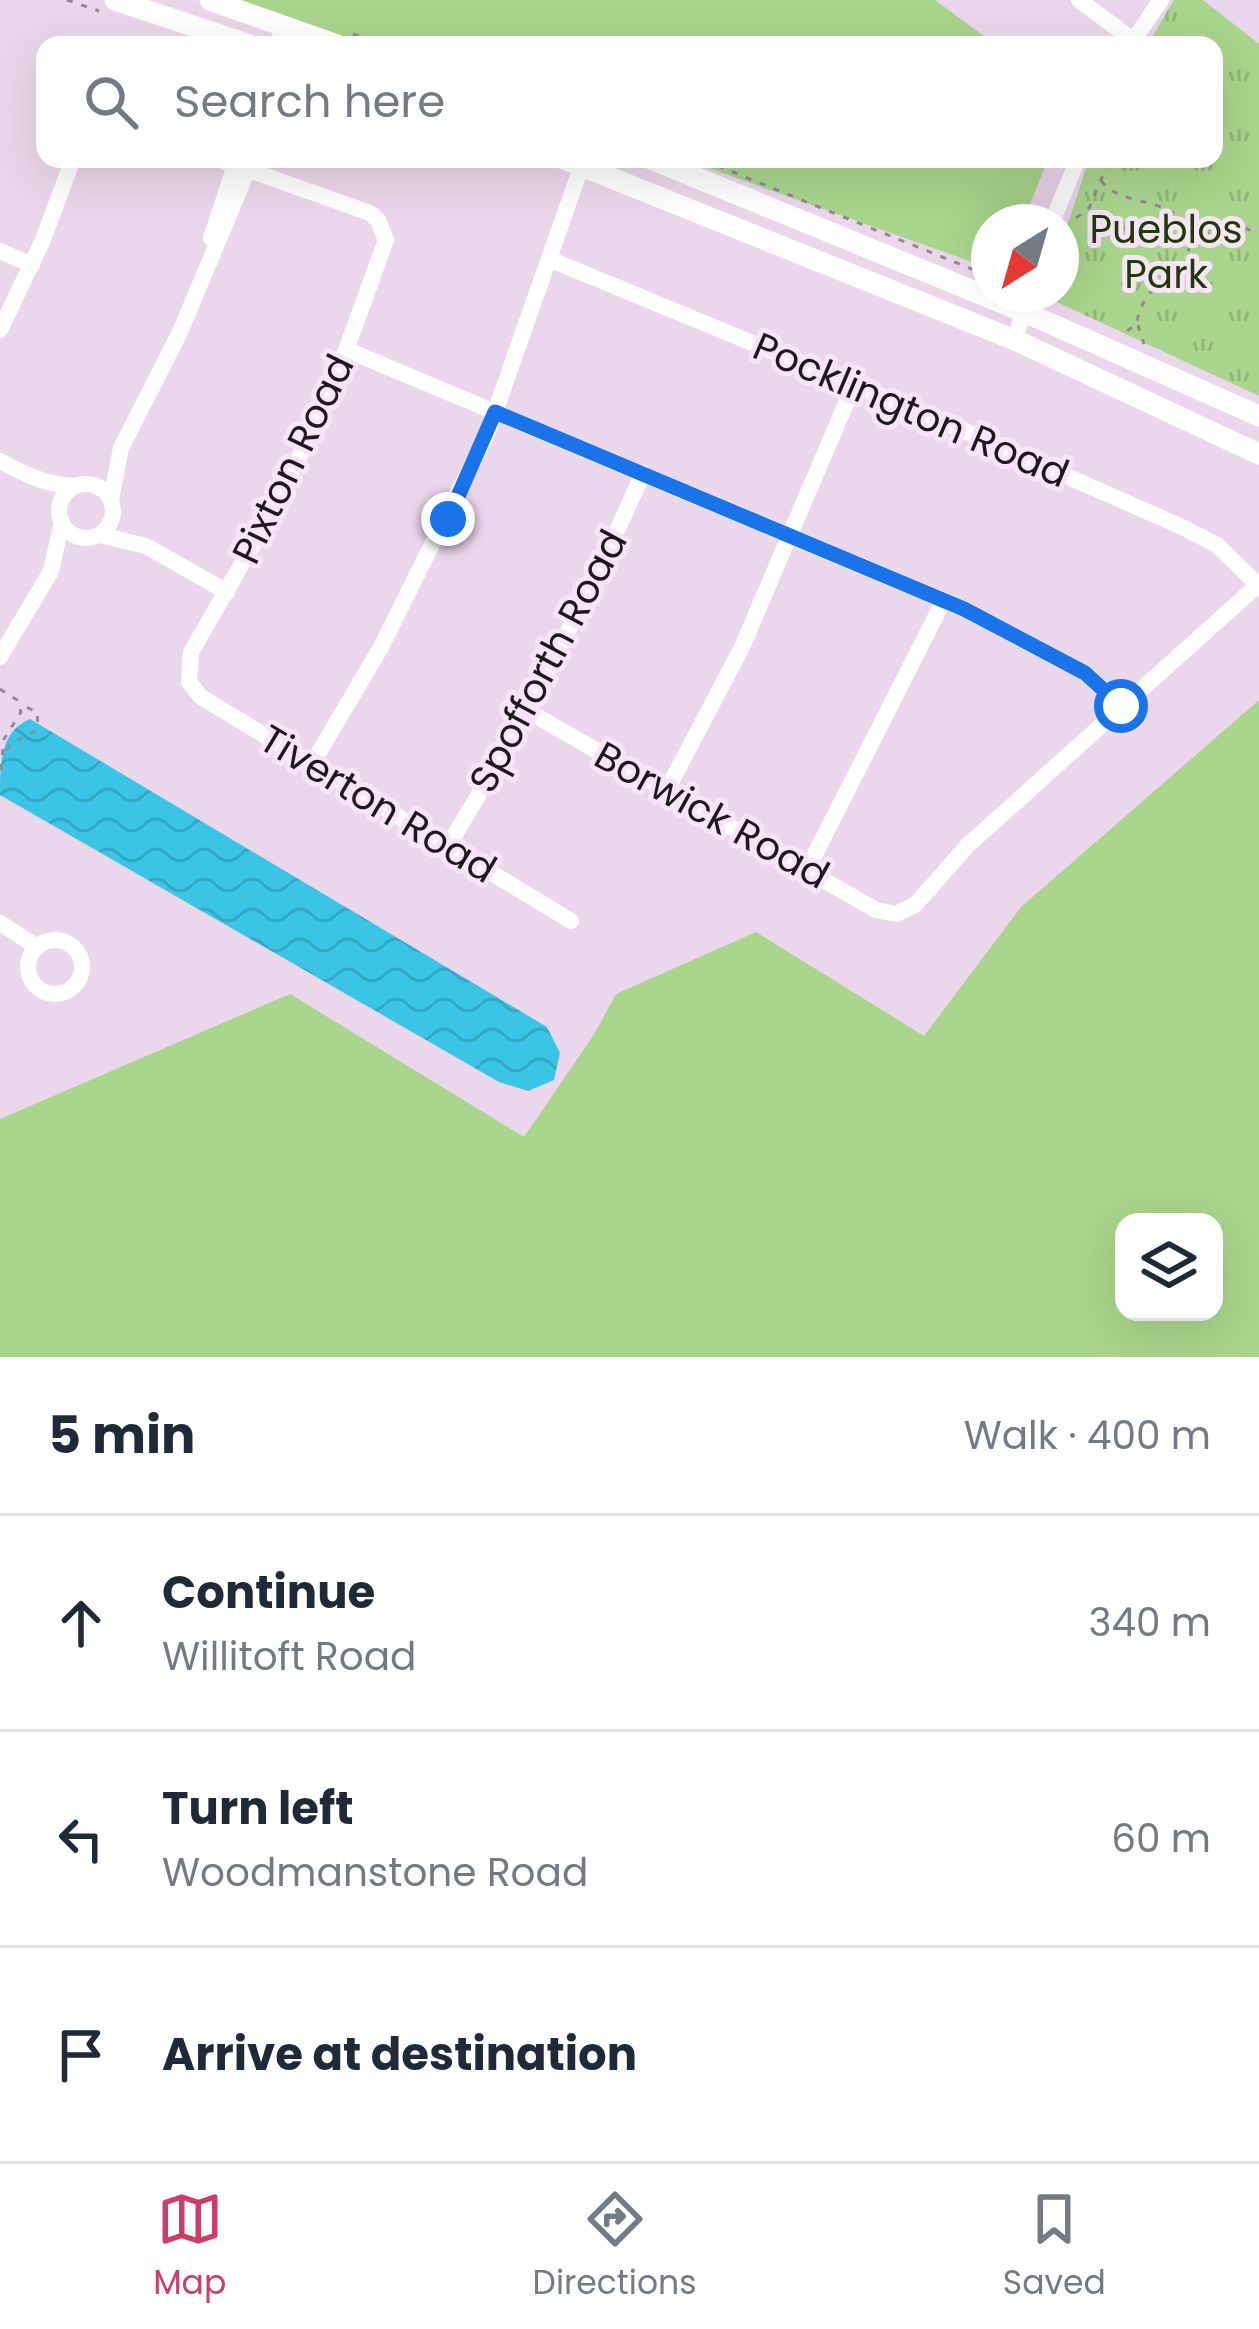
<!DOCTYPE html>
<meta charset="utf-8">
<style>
body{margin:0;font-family:Poppins,sans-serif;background:#f6f6f7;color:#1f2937}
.controls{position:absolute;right:36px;bottom:36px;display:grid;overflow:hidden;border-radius:24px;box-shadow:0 12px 48px #0002}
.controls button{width:108px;height:108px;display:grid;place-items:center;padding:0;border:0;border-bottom:3px solid #e0e1e3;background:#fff;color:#1f2937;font:60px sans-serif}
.compass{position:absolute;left:971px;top:204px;width:108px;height:108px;border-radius:50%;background:#fff;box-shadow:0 12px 48px #0002;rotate:217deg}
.stop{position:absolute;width:36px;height:36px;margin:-27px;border:9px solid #1a73e8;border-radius:50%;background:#fff}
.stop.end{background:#1a73e8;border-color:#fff;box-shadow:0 3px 12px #0008}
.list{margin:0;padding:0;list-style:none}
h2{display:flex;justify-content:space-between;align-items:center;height:156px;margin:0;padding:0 48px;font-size:51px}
h2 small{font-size:39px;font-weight:400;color:#747a83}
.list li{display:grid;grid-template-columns:78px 1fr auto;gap:36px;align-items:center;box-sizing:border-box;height:216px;padding:0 48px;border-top:3px solid #e0e1e3}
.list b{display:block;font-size:45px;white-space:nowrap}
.list p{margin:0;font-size:39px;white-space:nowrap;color:#747a83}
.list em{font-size:39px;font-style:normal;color:#747a83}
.icon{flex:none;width:66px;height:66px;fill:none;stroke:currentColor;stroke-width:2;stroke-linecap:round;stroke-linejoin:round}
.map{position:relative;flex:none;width:1259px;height:1357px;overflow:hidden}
.search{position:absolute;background:#fff;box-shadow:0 12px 48px #0002;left:36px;right:36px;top:36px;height:132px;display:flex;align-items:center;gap:30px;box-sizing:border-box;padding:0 42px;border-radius:24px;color:#747a83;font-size:45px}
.sheet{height:804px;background:#fff}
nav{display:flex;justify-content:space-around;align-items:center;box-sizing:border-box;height:168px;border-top:3px solid #e0e1e3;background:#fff;font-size:33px;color:#747a83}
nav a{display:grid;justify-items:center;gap:6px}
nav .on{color:#cc3d68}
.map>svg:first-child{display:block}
.grass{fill:#aad58d;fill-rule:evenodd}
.park{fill:url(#park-tufts)}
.water{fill:url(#water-waves)}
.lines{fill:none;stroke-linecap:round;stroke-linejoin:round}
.path{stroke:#968896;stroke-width:3;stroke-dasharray:6 9;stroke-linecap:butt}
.minor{stroke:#fff;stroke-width:16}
.major{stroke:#fff;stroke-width:21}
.route{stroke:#1a73e8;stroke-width:15}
.labels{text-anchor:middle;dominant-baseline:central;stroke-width:10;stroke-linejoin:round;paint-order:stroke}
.park-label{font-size:39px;fill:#1e3b00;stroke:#f8e4f8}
.street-label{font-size:39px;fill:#1e171e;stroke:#f8e4f8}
</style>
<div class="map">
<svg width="1259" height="1357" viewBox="0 0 1259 1357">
<defs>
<pattern id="park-tufts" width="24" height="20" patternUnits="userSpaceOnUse" patternTransform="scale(3)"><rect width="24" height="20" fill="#aad58d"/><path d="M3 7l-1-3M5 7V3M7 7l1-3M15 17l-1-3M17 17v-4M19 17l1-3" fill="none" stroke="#92b679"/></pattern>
<pattern id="water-waves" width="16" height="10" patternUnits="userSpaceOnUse" patternTransform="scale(3)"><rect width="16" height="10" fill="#3ac4e5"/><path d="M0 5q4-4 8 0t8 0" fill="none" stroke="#33a8c4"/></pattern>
</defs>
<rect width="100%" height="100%" fill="#ebd7eb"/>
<!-- grass -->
<path class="grass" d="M238,0H935L996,45H364Z
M683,159H1048L1023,222H989V268Z
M1259,700V1357H0V1119L290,994L524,1137L595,1033L616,994L756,932L924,1036L1021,907ZM1214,1222V1312H1124V1222Z"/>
<!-- park -->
<path class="park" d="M1174,0H1203L1259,44V396L1046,297L1047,294H1061V245L1089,159H1214V45H1147Z"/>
<!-- water -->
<path class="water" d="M30,719L547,1027L560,1053L554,1080L528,1091L499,1082L0,795C0,765 0,731 30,719Z"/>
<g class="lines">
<!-- path -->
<path class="path" d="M67,0L99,11
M353,34L385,45
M526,159L546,166
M718,166L989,276
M1101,181C1124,209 1176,195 1191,233L1187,262C1162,290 1146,281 1136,325L1122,334
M1076,218L1089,208L1110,159
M1190,226L1209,234L1237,223L1249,230L1259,229
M1138,325L1144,344
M0,689L17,700L21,712L4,739L0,777
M6,750C15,737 29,739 38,727L37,712L22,705"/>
<!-- minor -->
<path class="minor" d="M1079,0L1133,40
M277,45L284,26
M1130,45L1161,0
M218,159L370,213L378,220L386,240L336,378L280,498L191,652L189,682L201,697L571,921
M1052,222L1078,159
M211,238L237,159
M0,251L32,265
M549,259L951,425L1182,527L1217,545L1258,585
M0,330L42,242L73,159
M1015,340L1028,294
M347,350L964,609L1085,673L1121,706
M0,461C24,474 48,486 76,486
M59 511a27 27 0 1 1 54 0a27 27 0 1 1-54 0Z
M111,499L121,448L180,332L252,160
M100,535L146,546L227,592
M0,657L51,571L62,522
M529,712L876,910L896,914L915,905L968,845L1259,584
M312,764L380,649L488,432L584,159
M667,790L742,647L854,385
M448,846C522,725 586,603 643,473
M808,868L944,600
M0,923L37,947
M28 967a27 27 0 1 1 54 0a27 27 0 1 1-54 0Z"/>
<!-- major -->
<path class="major" d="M115,0L250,45
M210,0L337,45
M564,159L1015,340L1259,454
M651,159L1022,311L1259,416"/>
</g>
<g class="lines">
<!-- route -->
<path class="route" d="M448,519L495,412L964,609L1085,673L1121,706"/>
</g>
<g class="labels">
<!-- park labels -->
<g class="park-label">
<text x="1166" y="229">Pueblos<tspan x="1166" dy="45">Park</tspan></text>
</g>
<!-- street labels -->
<g class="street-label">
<text transform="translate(911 410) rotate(23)">Pocklington Road</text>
<text transform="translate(293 459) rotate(-64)">Pixton Road</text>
<text transform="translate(548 661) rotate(-62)">Spofforth Road</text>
<text transform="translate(378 804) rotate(31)">Tiverton Road</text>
<text transform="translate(712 815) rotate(29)">Borwick Road</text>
</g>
</g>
</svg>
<div class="controls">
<button><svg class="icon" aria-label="layers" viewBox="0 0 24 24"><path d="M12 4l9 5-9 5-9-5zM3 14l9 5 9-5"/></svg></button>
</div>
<svg class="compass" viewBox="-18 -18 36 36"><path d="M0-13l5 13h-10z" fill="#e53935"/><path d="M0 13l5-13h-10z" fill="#747a83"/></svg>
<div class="stop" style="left:1121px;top:706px"></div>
<div class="stop end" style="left:448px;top:519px"></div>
<div class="search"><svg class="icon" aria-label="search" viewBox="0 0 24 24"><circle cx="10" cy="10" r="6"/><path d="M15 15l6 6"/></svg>Search here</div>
</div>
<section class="sheet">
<h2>5 min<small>Walk · 400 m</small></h2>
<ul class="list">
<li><svg class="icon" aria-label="ahead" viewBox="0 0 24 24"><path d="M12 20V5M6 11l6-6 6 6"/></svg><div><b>Continue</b><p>Willitoft Road</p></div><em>340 m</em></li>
<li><svg class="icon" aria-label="left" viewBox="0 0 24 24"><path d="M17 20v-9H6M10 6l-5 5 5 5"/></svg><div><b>Turn left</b><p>Woodmanstone Road</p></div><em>60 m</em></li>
<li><svg class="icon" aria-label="arrive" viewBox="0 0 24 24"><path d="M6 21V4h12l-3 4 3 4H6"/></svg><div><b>Arrive at destination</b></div></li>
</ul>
</section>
<nav>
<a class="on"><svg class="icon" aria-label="map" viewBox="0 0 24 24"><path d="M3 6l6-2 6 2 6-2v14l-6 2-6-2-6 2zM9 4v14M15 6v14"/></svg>Map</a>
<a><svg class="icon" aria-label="directions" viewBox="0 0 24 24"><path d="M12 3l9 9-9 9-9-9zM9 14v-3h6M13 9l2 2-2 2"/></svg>Directions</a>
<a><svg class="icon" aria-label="saved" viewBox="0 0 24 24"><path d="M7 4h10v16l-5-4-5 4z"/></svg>Saved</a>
</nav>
